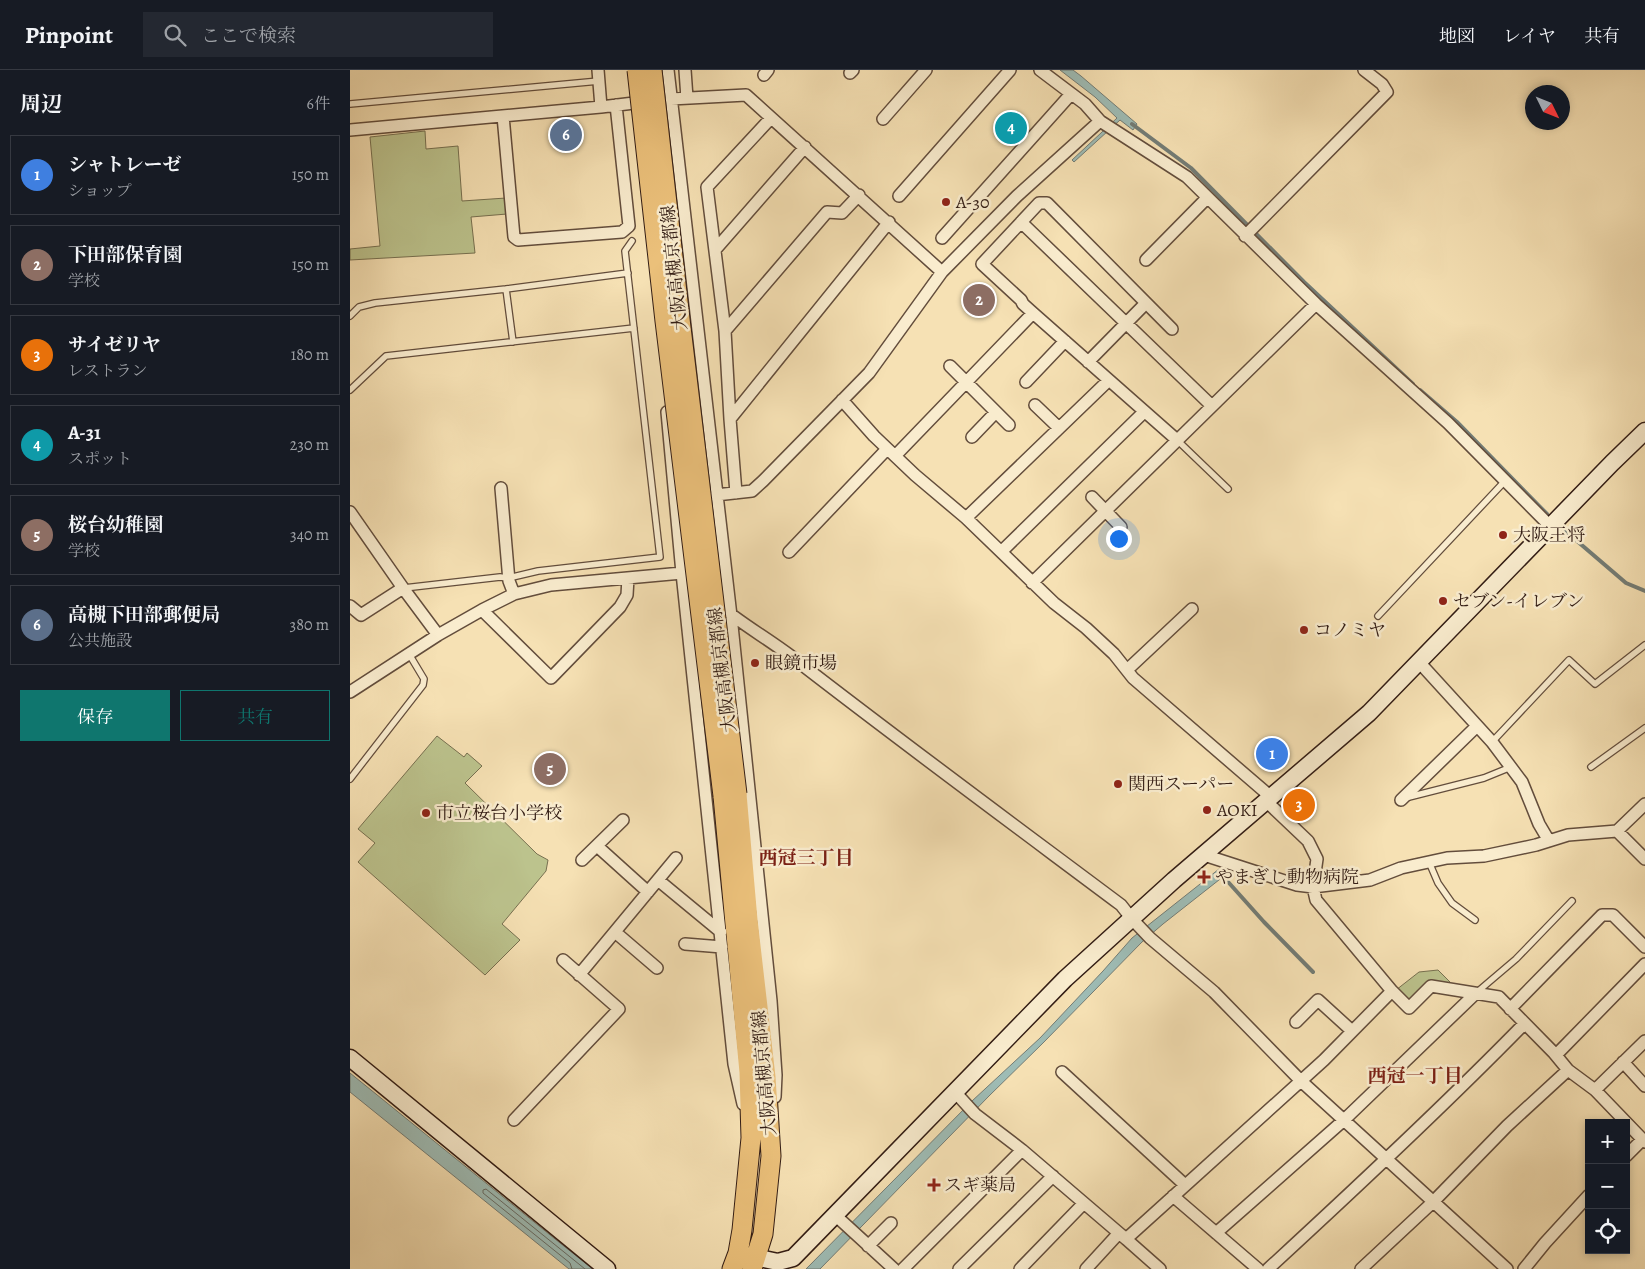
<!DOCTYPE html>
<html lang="ja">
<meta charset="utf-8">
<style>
body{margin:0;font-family:Alegreya,"Noto Serif JP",serif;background:#242831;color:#f1f3f6}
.controls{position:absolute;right:15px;bottom:15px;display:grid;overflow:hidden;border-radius:0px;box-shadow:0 2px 8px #0003}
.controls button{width:45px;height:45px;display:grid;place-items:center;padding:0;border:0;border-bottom:1px solid #363941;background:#171b24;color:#f1f3f6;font:25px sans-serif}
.compass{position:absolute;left:1175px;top:15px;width:45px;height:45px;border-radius:50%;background:#171b24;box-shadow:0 2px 8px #0003;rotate:133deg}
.you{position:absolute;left:768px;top:468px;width:18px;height:18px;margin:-12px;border:4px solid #fff;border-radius:50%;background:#1a73e8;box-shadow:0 0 0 8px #1a73e833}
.badge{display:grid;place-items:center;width:32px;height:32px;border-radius:50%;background:#0f766e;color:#fff;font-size:16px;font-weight:700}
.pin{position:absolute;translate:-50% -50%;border:2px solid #fff;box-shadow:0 1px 5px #0006}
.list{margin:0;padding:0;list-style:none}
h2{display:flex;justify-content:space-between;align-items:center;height:65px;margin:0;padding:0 20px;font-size:21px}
h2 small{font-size:16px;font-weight:400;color:#9ea1a6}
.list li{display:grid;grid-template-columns:32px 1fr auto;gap:15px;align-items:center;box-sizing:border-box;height:80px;margin:0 10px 10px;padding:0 10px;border:1px solid #363941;border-radius:0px}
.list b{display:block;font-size:19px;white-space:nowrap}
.list p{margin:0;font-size:16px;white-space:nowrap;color:#9ea1a6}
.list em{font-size:16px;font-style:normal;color:#9ea1a6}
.actions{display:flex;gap:10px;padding:15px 20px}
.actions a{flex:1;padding:11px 0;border:1px solid #0f766e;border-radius:0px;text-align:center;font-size:18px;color:#0f766e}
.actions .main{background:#0f766e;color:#fff}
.icon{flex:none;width:28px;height:28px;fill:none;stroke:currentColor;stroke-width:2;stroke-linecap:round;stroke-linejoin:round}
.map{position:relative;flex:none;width:1295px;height:1199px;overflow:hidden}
header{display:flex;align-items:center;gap:30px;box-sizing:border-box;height:70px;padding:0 25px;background:#171b24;border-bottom:1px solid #363941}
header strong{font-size:24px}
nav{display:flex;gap:28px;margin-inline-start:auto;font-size:18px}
.search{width:350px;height:45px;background:#242831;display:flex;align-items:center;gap:12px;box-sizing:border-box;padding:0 18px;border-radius:0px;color:#9ea1a6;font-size:19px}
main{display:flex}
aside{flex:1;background:#171b24}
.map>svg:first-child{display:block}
.green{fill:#bcc38d;stroke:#777050}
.water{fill:#9ebcb5;stroke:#737c75}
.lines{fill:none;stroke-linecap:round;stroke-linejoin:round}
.shore{stroke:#686c64;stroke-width:1}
.stream{stroke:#737c75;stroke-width:4}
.lane-casing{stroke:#634d3c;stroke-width:8}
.street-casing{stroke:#634d3c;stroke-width:14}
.secondary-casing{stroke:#321c14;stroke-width:19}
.primary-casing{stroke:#321c14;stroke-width:21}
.lane{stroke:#f9ecce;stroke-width:5.5}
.street{stroke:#f9ecce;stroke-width:11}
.secondary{stroke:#f9ecce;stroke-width:16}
.primary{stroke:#ebc07a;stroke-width:19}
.primary-bridge-casing{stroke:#321c14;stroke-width:21;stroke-linecap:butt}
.primary-bridge{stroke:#ebc07a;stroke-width:19}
.poi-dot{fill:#8f2418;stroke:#f9ecce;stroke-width:2}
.labels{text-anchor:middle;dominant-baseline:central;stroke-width:5;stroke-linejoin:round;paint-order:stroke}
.poi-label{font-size:18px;fill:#321c14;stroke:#f9ecce;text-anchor:start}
.street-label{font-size:18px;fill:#321c14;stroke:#f9ecce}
.neighbourhood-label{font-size:19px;font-weight:bold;fill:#7a1f14;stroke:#f9ecce}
</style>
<header>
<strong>Pinpoint</strong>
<div class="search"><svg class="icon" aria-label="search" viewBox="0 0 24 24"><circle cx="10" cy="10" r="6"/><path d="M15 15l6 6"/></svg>ここで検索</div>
<nav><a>地図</a><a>レイヤ</a><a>共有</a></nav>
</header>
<main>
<aside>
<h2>周辺<small>6件</small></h2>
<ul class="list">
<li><span class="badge" style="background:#3f7fe0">1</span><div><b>シャトレーゼ</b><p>ショップ</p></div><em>150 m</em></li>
<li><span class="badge" style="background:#8d6e63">2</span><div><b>下田部保育園</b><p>学校</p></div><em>150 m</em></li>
<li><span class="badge" style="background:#e8710a">3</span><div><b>サイゼリヤ</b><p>レストラン</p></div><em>180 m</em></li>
<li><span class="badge" style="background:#0f9aa8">4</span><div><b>A-31</b><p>スポット</p></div><em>230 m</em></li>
<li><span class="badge" style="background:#8d6e63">5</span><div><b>桜台幼稚園</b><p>学校</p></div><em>340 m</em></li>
<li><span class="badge" style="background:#5c6f8a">6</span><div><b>高槻下田部郵便局</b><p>公共施設</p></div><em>380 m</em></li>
</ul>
<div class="actions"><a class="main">保存</a><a>共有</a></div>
</aside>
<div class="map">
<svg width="1295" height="1199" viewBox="0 0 1295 1199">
<rect width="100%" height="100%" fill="#f6e1b4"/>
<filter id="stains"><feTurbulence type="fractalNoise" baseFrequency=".004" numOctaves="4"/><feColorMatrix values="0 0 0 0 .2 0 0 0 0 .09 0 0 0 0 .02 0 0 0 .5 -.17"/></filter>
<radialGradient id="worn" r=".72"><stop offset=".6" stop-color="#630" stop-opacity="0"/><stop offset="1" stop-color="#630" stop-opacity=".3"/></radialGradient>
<!-- green -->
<path class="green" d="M75,61L76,79L108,76L112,131L156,128L157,144L121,147L125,183L0,190V179L30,176L20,67Z
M87,666L114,687L117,683L132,696L115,713L187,784L198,790L196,801L152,854L170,870L135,905L8,792L25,773L8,759Z
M1088,900L1102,914H1076L1058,933L1046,920L1069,902Z"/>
<!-- water -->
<path class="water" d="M710,0H723L731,6L787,54L783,60L770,50L724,92L722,90L767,48L745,27Z
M869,799L874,806L813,854L792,872L693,973L639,1026L470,1199H456L622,1031L690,968L753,901L782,868Z
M0,1003L210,1173L243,1199H219L0,1022Z"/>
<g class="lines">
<!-- shore -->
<path class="shore" d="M222,1199L220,1193L133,1123V1120L136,1119L235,1199"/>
<!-- stream -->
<path class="stream" d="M782,54L841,98L954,212L1063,314
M1070,320L1107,352L1197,444
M1213,459L1276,513L1295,521
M871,804L914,852L963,902"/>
<defs>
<path id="lane" d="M0,34L249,11
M156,219L163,272
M0,246L9,237L25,233L156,219L278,203
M0,320L36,286L284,258
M827,370L878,419
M54,518L150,507L158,508L188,501L310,487L275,181L282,171
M1028,546L1155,411
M1142,672L1219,590L1245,614L1295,575
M1241,697L1295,658
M0,709L73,615L74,609L59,584
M1055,728L1134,708L1161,697
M1079,792L1088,813L1102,833L1125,850
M1126,923L1166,889L1222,831"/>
<path id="street" d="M248,0L251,37
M318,0L381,546L421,931L426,1005L425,1027
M335,0L337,28
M690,0L735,34L750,51L837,107L966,234L1098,353L1201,457
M500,3L503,0
M414,5L418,0
M321,29L396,25L592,202
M153,46L164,167L168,170L272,162L279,156L266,35
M533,49L576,0
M0,60L251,37L284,33
M549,126L660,0
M671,152L862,336
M895,166L1037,22L1032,14L1014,0
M592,168L721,24
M365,180L455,77
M796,190L857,128
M822,259L697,133H689L632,194L671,230L673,234L683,243L827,370
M375,261L357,117L421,48
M738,292L796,233
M600,296L659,355
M676,312L715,271
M492,330L524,366L565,405L616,448L704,533L736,558L764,584L783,608L921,727
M685,335L709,358
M317,342L332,503L384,994L393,1034
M380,349L375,261L477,142L492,143L509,125
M622,367L646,342
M545,386L683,243
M151,418L159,511L164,524
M386,423L380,349L539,152
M366,425L402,421L413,411L519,303L592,202L667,126L750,51
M742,427L771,457
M0,442L53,518L88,565
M616,448L759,310
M652,481L794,342
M439,482L537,379
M682,513L966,234
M363,530C390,554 423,571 451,594C557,676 664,755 771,835L782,849L800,868L864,922L951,1011L1157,1199
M0,536L11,545L53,518
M132,540L201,608L270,537L277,525L278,508
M1069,592L1142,672L1172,712L1189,754L1199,771
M777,600L842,539
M0,622L88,565L132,540L164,524L201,515L332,503L347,516
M1051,730L1127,656
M916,731L958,771L967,789L963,817L966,830L1042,921L1059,938L1081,916L1149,927L1206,985L1295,894
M1267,761L1295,789
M247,776L298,822
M854,785L947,815L963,817L1020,810L1051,798L1097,788L1134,786L1186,775L1218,765L1267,761L1295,734
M232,790L273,750
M308,810L371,862
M265,862L307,898
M335,874L372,877
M229,905L326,788
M1160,939L1252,845H1263L1295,877
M946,952L968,930L1002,961
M1204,983L1218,1000L1245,1020L1295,1072
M1273,992L1295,1016
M712,1002L835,1115
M1245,1020L1295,971
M605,1022L625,1044L672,1080L769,1163
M164,1050L269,939L213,890
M1276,1086L1293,1069
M823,1126L908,1199
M485,1145L544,1199
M866,1163L994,1050L1125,924
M776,1169L810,1199
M518,1176L541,1153
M553,1199L672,1080
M609,1199L703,1106
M670,1199L734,1133
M736,1199L769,1163L776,1169L974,990L1042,921
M918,1199C1005,1119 1091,1039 1174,954
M1011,1199L1083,1132L1157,1056L1218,1000
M1174,1199L1195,1173L1239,1125"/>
<path id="secondary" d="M0,988L257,1199
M395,1185L428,1192L443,1188L715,909L824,810L1019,643L1262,393L1295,361"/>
<path id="primary" d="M387,724L398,850L416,1007L421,1086L413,1164L402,1199
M373,726L399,1002L401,1068L392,1160L388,1183L382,1199"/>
</defs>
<!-- lane casing -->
<use href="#lane" class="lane-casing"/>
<!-- street casing -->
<use href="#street" class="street-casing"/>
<!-- secondary casing -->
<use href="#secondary" class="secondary-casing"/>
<!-- primary casing -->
<use href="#primary" class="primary-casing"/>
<!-- lane -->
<use href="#lane" class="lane"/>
<!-- street -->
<use href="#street" class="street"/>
<!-- secondary -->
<use href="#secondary" class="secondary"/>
<!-- primary -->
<use href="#primary" class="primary"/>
<defs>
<path id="primary-bridge" d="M287,0L315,251L373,726
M302,0L330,249L387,724"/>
</defs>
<!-- primary-bridge casing -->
<use href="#primary-bridge" class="primary-bridge-casing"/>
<!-- primary-bridge -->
<use href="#primary-bridge" class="primary-bridge"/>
</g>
<!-- markers -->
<g class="poi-dot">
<circle cx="596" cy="132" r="5"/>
<circle cx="1153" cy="465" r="5"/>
<circle cx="1093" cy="531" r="5"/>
<circle cx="954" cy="560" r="5"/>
<circle cx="405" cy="593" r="5"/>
<circle cx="768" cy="714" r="5"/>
<circle cx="857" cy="740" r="5"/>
<circle cx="76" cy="743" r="5"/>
<path d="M851.5 799.5h5v5h5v5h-5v5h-5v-5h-5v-5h5z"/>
<path d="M581.5 1107.5h5v5h5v5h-5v5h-5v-5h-5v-5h5z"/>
</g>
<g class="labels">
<!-- poi labels -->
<g class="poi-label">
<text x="606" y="132">A-30</text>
<text x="1163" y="465">大阪王将</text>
<text x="1103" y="531">セブン-イレブン</text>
<text x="964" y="560">コノミヤ</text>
<text x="415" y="593">眼鏡市場</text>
<text x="778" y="714">関西スーパー</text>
<text x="867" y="740">AOKI</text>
<text x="86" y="743">市立桜台小学校</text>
<text x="865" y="807">やまぎし動物病院</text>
<text x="594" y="1115">スギ薬局</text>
</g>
<!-- street labels -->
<g class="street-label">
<text transform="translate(324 198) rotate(-96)">大阪高槻京都線</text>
<text transform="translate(372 600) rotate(-97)">大阪高槻京都線</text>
<text transform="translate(414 1003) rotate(-95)">大阪高槻京都線</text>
</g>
<!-- neighbourhood labels -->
<g class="neighbourhood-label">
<text x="456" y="788">西冠三丁目</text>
<text x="1065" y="1006">西冠一丁目</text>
</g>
</g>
<rect width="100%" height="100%" filter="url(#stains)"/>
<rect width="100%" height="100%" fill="url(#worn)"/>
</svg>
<div class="controls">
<button>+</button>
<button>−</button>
<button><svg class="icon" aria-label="locate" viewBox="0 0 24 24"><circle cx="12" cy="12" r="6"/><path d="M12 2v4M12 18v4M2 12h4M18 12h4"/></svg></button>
</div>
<svg class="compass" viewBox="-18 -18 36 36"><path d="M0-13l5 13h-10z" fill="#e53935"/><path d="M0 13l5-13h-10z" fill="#9ea1a6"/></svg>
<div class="you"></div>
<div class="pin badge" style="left:922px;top:684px;background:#3f7fe0">1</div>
<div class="pin badge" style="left:629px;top:230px;background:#8d6e63">2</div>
<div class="pin badge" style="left:949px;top:735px;background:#e8710a">3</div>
<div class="pin badge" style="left:661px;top:58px;background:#0f9aa8">4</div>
<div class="pin badge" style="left:200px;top:699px;background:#8d6e63">5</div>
<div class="pin badge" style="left:216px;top:65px;background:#5c6f8a">6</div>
</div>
</main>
